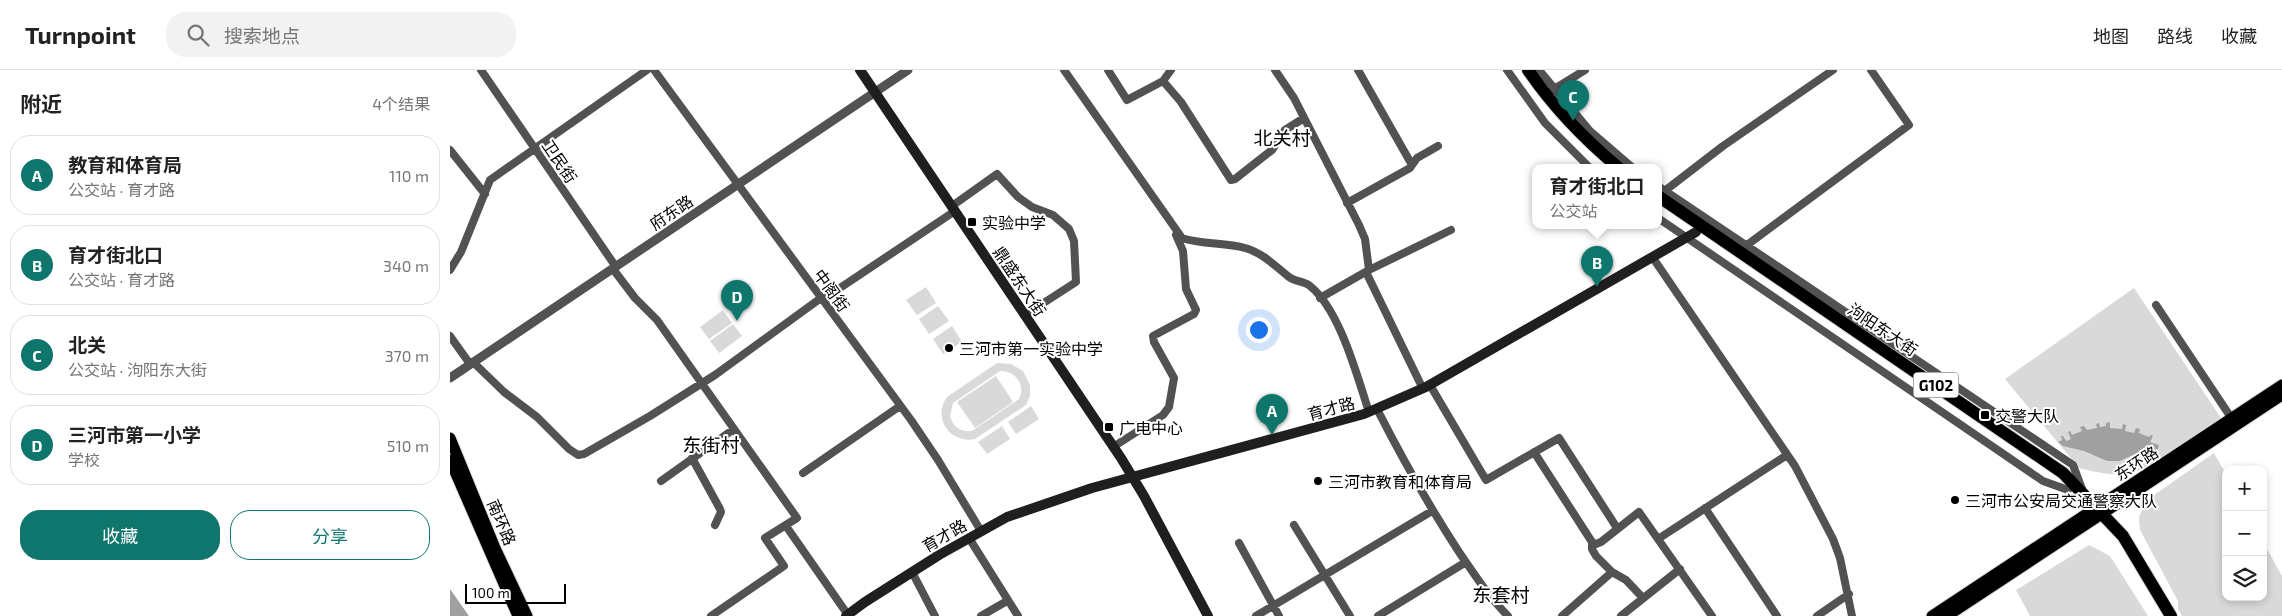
<!DOCTYPE html>
<html lang="zh">
<meta charset="utf-8">
<style>
body{margin:0;font-family:"Exo 2","Noto Sans SC",sans-serif;background:#f2f2f2;color:#222}
.controls{position:absolute;right:15px;bottom:15px;display:grid;overflow:hidden;border-radius:10px;box-shadow:0 2px 8px #0003}
.controls button{width:45px;height:45px;display:grid;place-items:center;padding:0;border:0;border-bottom:1px solid #e0e0e0;background:#fff;color:#222;font:25px sans-serif}
.scale{position:absolute;left:15px;bottom:12px;width:101px;box-sizing:border-box;padding-left:5px;border:2px solid #000;border-top:0;font-size:14px;line-height:18px;white-space:nowrap;color:#000;-webkit-text-stroke:4px #fff;paint-order:stroke}
.you{position:absolute;left:808px;top:259px;width:18px;height:18px;margin:-12px;border:4px solid #fff;border-radius:50%;background:#1a73e8;box-shadow:0 0 0 8px #1a73e833}
.badge{display:grid;place-items:center;width:32px;height:32px;border-radius:50%;background:#0f766e;color:#fff;font-size:16px;font-weight:700}
.pin{position:absolute;translate:-50% -41px;filter:drop-shadow(0 1px 2px #0008)}
.pin::after{content:'';position:absolute;top:26px;width:18px;height:15px;background:inherit;clip-path:polygon(0 0,100% 0,50% 100%)}
.popup{position:absolute;left:1082px;top:94px;width:130px;height:65px;box-sizing:border-box;display:grid;place-content:center;border-radius:10px;background:#fff;filter:drop-shadow(0 1px 4px #0005);font-size:16px;white-space:nowrap;color:#767676}
.popup b{font-size:19px;color:#222}
.popup::after{content:'';position:absolute;left:50%;top:100%;margin-left:-10px;border:10px solid transparent;border-top-color:#fff}
.list{margin:0;padding:0;list-style:none}
h2{display:flex;justify-content:space-between;align-items:center;height:65px;margin:0;padding:0 20px;font-size:21px}
h2 small{font-size:16px;font-weight:400;color:#767676}
.list li{display:grid;grid-template-columns:32px 1fr auto;gap:15px;align-items:center;box-sizing:border-box;height:80px;margin:0 10px 10px;padding:0 10px;border:1px solid #e0e0e0;border-radius:20px}
.list b{display:block;font-size:19px;white-space:nowrap}
.list p{margin:0;font-size:16px;white-space:nowrap;color:#767676}
.list em{font-size:16px;font-style:normal;color:#767676}
.actions{display:flex;gap:10px;padding:15px 20px}
.actions a{flex:1;padding:11px 0;border:1px solid #0f766e;border-radius:20px;text-align:center;font-size:18px;color:#0f766e}
.actions .main{background:#0f766e;color:#fff}
.icon{flex:none;width:28px;height:28px;fill:none;stroke:currentColor;stroke-width:2;stroke-linecap:round;stroke-linejoin:round}
.map{position:relative;flex:none;width:1832px;height:546px;overflow:hidden}
header{display:flex;align-items:center;gap:30px;box-sizing:border-box;height:70px;padding:0 25px;background:#fff;border-bottom:1px solid #e0e0e0}
header strong{font-size:24px}
nav{display:flex;gap:28px;margin-inline-start:auto;font-size:18px}
.search{width:350px;height:45px;background:#f2f2f2;display:flex;align-items:center;gap:12px;box-sizing:border-box;padding:0 18px;border-radius:20px;color:#767676;font-size:19px}
main{display:flex}
aside{flex:1;background:#fff}
.map>svg:first-child{display:block}
.green{fill:#d9d9d9;fill-rule:evenodd}
.water{fill:#a0a0a0}
.lines{fill:none;stroke-linecap:round;stroke-linejoin:round}
.primary-casing{stroke:#dbdbdb;stroke-width:13}
.trunk-casing{stroke:#dbdbdb;stroke-width:14}
.minor{stroke:#525252;stroke-width:8}
.tertiary{stroke:#525252;stroke-width:9}
.secondary{stroke:#1f1f1f;stroke-width:10}
.primary{stroke:#000;stroke-width:11}
.trunk{stroke:#000;stroke-width:12}
.poi-dot{fill:#000;stroke:#fff;stroke-width:2}
.labels{text-anchor:middle;dominant-baseline:central;stroke-width:4;stroke-linejoin:round;paint-order:stroke}
.shield{fill:#fff;stroke:#4c4c4c;stroke-width:1}
.shield-label{font-size:15px;font-weight:bold;fill:#000}
.street-label{font-size:16px;fill:#000;stroke:#fff}
.poi-label{font-size:16px;fill:#000;stroke:#fff;text-anchor:start}
.quarter-label{font-size:19px;fill:#000;stroke:#fff}
</style>
<header>
<strong>Turnpoint</strong>
<div class="search"><svg class="icon" aria-label="search" viewBox="0 0 24 24"><circle cx="10" cy="10" r="6"/><path d="M15 15l6 6"/></svg>搜索地点</div>
<nav><a>地图</a><a>路线</a><a>收藏</a></nav>
</header>
<main>
<aside>
<h2>附近<small>4个结果</small></h2>
<ul class="list">
<li><span class="badge">A</span><div><b>教育和体育局</b><p>公交站 · 育才路</p></div><em>110 m</em></li>
<li><span class="badge">B</span><div><b>育才街北口</b><p>公交站 · 育才路</p></div><em>340 m</em></li>
<li><span class="badge">C</span><div><b>北关</b><p>公交站 · 泃阳东大街</p></div><em>370 m</em></li>
<li><span class="badge">D</span><div><b>三河市第一小学</b><p>学校</p></div><em>510 m</em></li>
</ul>
<div class="actions"><a class="main">收藏</a><a>分享</a></div>
</aside>
<div class="map">
<svg width="1832" height="546" viewBox="0 0 1832 546">
<rect width="100%" height="100%" fill="#fff"/>
<!-- green -->
<path class="green" d="M476,217L486,233L467,245L456,230Z
M1684,218L1771,348C1743,367 1712,395 1678,404C1667,407 1640,401 1629,398L1555,309Z
M488,236L499,251L479,264L469,249Z
M273,240L282,253L259,269L250,257Z
M283,254L292,266L269,283L260,271Z
M502,256L512,272L493,284L483,269Z
M547,293L561,294L573,301L580,315V326L576,335L525,369C500,374 482,348 497,327ZM550,301C566,301 576,315 569,329L522,361C510,362 503,357 500,346L503,333Z
M546,306L563,332L525,358L507,332Z
M581,336L589,349L566,364L558,352Z
M552,356L560,369L537,384L528,372Z
M1764,383L1776,404V527H1813V472L1832,506V546H1732L1728,539V531L1690,460L1689,447L1697,430Z
M1639,475L1660,486L1698,546H1580L1566,520Z"/>
<!-- water -->
<path class="water" d="M1660,352V358L1672,359L1673,354L1676,355L1675,361L1684,363L1686,358L1690,359L1689,363L1699,367L1701,365L1703,366L1700,372L1709,375L1707,382L1685,384L1670,391H1657L1634,381L1613,376L1608,372L1612,370L1611,366H1613L1616,371L1621,369L1618,362L1620,361L1622,365L1632,361L1630,357L1634,356L1637,360L1647,358L1646,354L1649,353L1650,357L1656,356V353Z
M0,519L19,546H0Z"/>
<g class="lines">
<defs>
<path id="primary" d="M0,368L45,478L77,546
M0,390L68,546
M1482,546L1832,315
M1497,546L1832,325"/>
<path id="trunk" d="M1078,0C1104,38 1134,69 1169,98
M1208,126L1613,403L1673,466L1721,546"/>
</defs>
<!-- primary casing -->
<use href="#primary" class="primary-casing"/>
<!-- trunk casing -->
<use href="#trunk" class="trunk-casing"/>
<!-- minor -->
<path class="minor" d="M31,0L166,197
M204,0L461,350L488,390L531,461
M614,0L732,168C752,175 775,172 795,178C813,183 825,196 839,207C846,212 854,211 860,216C890,240 907,306 919,342
M658,0L677,30L713,11L721,0
M825,0L844,28L909,155L915,169L919,200
M908,0L962,95
M1057,0L1095,53L1140,98
M1089,0L1140,61L1183,98
M713,11L731,32L781,110L785,109L822,80L835,60L854,48
M1101,21L1135,0
M0,80L35,124
M1208,116L1623,395L1632,419
M1212,123L1273,76L1383,0
M897,133L960,98L967,88L988,76
M502,136L547,104L568,127L582,137L603,145L619,159L624,171L626,212L575,245
M1208,148L1593,411L1618,420
M1293,178L1459,55L1421,0
M1203,188L1345,396L1383,469L1390,488L1402,546
M163,199L185,228L207,250L347,448L315,468L334,496L261,546
M0,200L11,182L40,110L197,0
M916,202L973,319
M870,228L919,200L1001,160
M372,230L505,141
M1706,235L1782,349
M0,266L20,294
M23,292L54,322L87,347L119,379L128,385L134,384L200,346L265,305L371,228
M980,315L1036,410L1109,368L1167,458
M927,339C952,388 979,436 1009,482C1024,504 1039,527 1058,546
M663,377L713,345L719,337L724,308L704,272L703,266L744,244L746,240L736,219L733,181L726,165
M1084,382L1142,472L1146,474L1151,472L1189,442L1262,546
M242,388L270,439L271,442L265,455
M353,403L450,336
M211,411L284,359
M1255,438L1327,546
M844,455L900,546
M336,456L398,545
M519,468L568,546
M1208,469L1337,385
M1142,472V479L1146,486L1162,502L1176,510L1193,528
M789,473L829,546
M462,502L485,546
M531,546L557,531
M806,546L982,441
M928,546L1016,492
M1112,546L1162,502
M1171,546L1230,499
M1367,546L1399,524"/>
<!-- tertiary -->
<path class="tertiary" d="M0,308L458,0"/>
<!-- secondary -->
<path class="secondary" d="M410,0L671,388L694,426L758,546
M396,546L415,532L489,485L557,447L642,418L914,344L976,317L1246,162"/>
<!-- primary -->
<use href="#primary" class="primary"/>
<!-- trunk -->
<use href="#trunk" class="trunk"/>
</g>
<!-- markers -->
<g class="poi-dot">
<rect x="517" y="147" width="10" height="10" rx="2.5"/>
<circle cx="499" cy="278" r="5"/>
<rect x="1530" y="340" width="10" height="10" rx="2.5"/>
<rect x="654" y="352" width="10" height="10" rx="2.5"/>
<circle cx="868" cy="411" r="5"/>
<circle cx="1505" cy="430" r="5"/>
</g>
<g class="labels">
<!-- shield labels -->
<rect class="shield" x="1463.5" y="302.5" width="45" height="25" rx="4"/>
<g class="shield-label">
<text x="1486" y="315">G102</text>
</g>
<!-- street labels -->
<g class="street-label">
<text transform="translate(110 91) rotate(56)">卫民街</text>
<text transform="translate(221 142) rotate(-34)">府东路</text>
<text transform="translate(570 211) rotate(56)">鼎盛东大街</text>
<text transform="translate(382 220) rotate(54)">中阁街</text>
<text transform="translate(1433 259) rotate(34)">泃阳东大街</text>
<text transform="translate(881 338) rotate(-15)">育才路</text>
<text transform="translate(1686 393) rotate(-33)">东环路</text>
<text transform="translate(52 452) rotate(67)">南环路</text>
<text transform="translate(494 465) rotate(-30)">育才路</text>
</g>
<!-- poi labels -->
<g class="poi-label">
<text x="532" y="152">实验中学</text>
<text x="509" y="278">三河市第一实验中学</text>
<text x="1545" y="345">交警大队</text>
<text x="669" y="357">广电中心</text>
<text x="878" y="411">三河市教育和体育局</text>
<text x="1515" y="430">三河市公安局交通警察大队</text>
</g>
<!-- quarter labels -->
<g class="quarter-label">
<text x="832" y="67">北关村</text>
<text x="261" y="374">东街村</text>
<text x="1051" y="524">东套村</text>
</g>
</g>
</svg>
<div class="controls">
<button>+</button>
<button>−</button>
<button><svg class="icon" aria-label="layers" viewBox="0 0 24 24"><path d="M12 4l9 5-9 5-9-5zM3 14l9 5 9-5"/></svg></button>
</div>
<div class="scale">100 m</div>
<div class="you"></div>
<div class="pin badge" style="left:822px;top:365px">A</div>
<div class="pin badge" style="left:1147px;top:217px">B</div>
<div class="popup"><b>育才街北口</b>公交站</div>
<div class="pin badge" style="left:1123px;top:51px">C</div>
<div class="pin badge" style="left:287px;top:251px">D</div>
</div>
</main>
